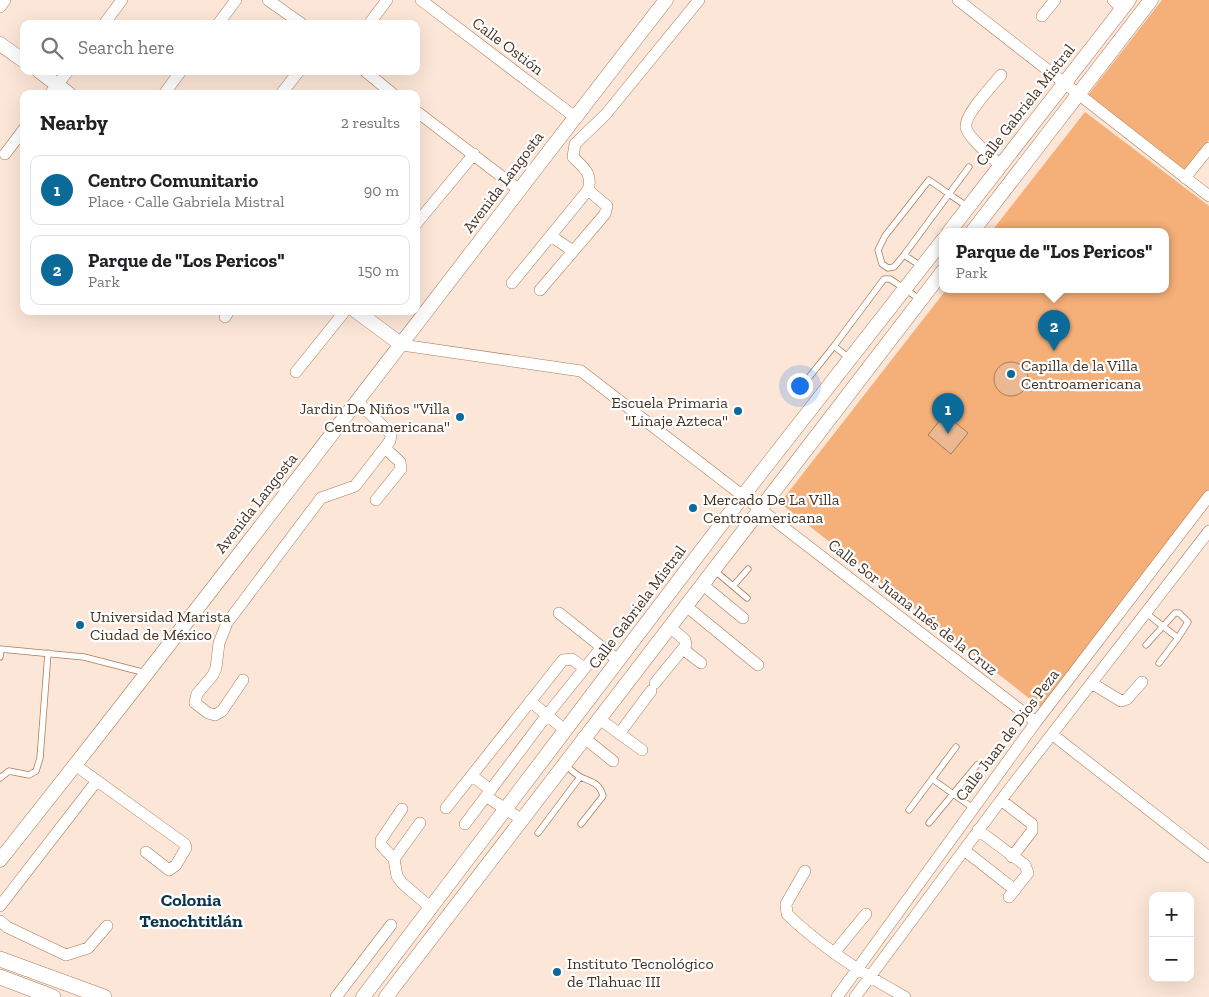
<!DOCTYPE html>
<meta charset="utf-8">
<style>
body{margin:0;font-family:"Zilla Slab",serif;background:#f6f6f6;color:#202124}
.controls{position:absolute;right:15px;bottom:15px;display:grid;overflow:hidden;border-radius:10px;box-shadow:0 5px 20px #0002}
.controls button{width:45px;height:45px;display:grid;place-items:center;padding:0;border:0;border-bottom:1px solid #e0e0e0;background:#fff;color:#202124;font:25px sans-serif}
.you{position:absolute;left:799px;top:385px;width:18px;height:18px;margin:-12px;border:4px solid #fff;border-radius:50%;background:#1a73e8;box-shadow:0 0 0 8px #1a73e833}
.badge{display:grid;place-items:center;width:32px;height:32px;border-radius:50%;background:#0c6a99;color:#fff;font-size:16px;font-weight:700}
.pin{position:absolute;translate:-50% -41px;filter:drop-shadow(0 1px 2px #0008)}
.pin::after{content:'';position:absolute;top:26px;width:18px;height:15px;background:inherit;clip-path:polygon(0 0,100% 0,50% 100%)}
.popup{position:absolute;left:939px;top:228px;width:230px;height:65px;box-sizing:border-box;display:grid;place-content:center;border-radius:10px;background:#fff;filter:drop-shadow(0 1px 4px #0005);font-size:16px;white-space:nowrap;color:#757577}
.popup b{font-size:19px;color:#202124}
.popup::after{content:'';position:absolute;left:50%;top:100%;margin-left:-10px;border:10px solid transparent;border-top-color:#fff}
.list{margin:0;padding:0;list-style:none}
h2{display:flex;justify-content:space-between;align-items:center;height:65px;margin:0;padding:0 20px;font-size:21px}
h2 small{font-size:16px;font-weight:400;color:#757577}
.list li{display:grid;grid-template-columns:32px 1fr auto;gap:15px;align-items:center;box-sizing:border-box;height:70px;margin:0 10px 10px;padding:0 10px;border:1px solid #e0e0e0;border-radius:10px}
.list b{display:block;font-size:19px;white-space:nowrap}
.list p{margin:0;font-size:16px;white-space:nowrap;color:#757577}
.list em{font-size:16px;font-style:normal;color:#757577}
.icon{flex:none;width:28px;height:28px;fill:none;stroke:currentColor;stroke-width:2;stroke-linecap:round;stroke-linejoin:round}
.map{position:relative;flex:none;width:1209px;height:997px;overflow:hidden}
.search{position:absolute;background:#fff;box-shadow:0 5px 20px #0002;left:20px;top:20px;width:400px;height:55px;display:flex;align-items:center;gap:12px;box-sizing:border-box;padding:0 18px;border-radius:10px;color:#757577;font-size:19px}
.panel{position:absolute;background:#fff;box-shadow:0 5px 20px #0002;left:20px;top:90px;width:400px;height:225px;border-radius:10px}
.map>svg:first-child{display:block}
.green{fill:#f5af78}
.building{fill:#ebb891;stroke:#ab7b56}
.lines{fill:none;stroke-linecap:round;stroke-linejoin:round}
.service-casing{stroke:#ab7b56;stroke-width:7}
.minor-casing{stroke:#ab7b56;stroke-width:12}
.tertiary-casing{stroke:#ab7b56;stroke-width:15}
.secondary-casing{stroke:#ab7b56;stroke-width:16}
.service{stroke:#fff;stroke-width:5.5}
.minor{stroke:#fff;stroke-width:11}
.tertiary{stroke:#fff;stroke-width:14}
.secondary{stroke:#fff;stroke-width:15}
.poi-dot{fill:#0c6a99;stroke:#fff;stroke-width:2}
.labels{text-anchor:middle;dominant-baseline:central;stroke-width:4.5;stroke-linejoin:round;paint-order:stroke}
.street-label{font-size:16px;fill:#473222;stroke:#fff}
.poi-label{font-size:16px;fill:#473222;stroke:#fff;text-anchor:start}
.neighbourhood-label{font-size:18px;font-weight:bold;fill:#0c344b;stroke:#fff}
</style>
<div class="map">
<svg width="1209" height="997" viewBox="0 0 1209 997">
<rect width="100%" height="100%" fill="#fce6d7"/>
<!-- green -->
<path class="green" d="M1162,0H1209V140L1183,174L1085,99Z
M1085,112L1209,206V496L1044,710L780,503L946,290H1165V232H991Z"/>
<!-- building -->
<path class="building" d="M994 379a17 17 0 1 1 34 0a17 17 0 1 1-34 0Z
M945,414L968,433L951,454L928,435Z"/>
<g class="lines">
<defs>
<path id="service" d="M904,255L894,267L888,268L882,264L878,250L885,236L929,180L949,194L969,167
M921,266L904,255L949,194L968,207
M834,346L884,279H890L921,300
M810,376L834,346L850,359
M714,570L747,598
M734,585L748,569
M1146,613L1178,638L1159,663
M1146,645L1175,613H1179L1188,622L1178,638
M0,649L84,657L146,673
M0,657L1,649
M956,747L932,779L973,808
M565,765C570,769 574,773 579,776C589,782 599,781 603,796L581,824
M0,778L9,771L29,775L36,771L40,758L48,653
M909,810L932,779
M929,823L977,765
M538,833L580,777"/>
<path id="minor" d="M268,0L302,24
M421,0L575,117
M958,0L1209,196
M1113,0L1122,9
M0,7L5,0
M1042,16L1055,0
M104,24L122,0
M218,24L236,0
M369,24L387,0
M365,71L393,94
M50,94L68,71
M164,94L181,71
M281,94L299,71
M416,111L518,189
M5,154L24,129
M1000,165C993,158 967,137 966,127C964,115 993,85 1001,75
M1185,178L1209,148
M416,224L474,154
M551,236L573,251
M512,283L588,190C593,174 584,168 573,157L575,144L606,114L699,0
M540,290L605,214L607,206L588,190
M225,317L229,311
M402,345L581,371L1036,722
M296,372L345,311
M376,500L401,469L400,462L385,448
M703,585L743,618
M686,606L758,665
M559,613L619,661
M683,649L701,663
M243,680L222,711L215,715L208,713L195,703L197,694L213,675L216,668L219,643L227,623L321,498L355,486L390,441L391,434L357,401
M655,683L686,645L685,640L670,627
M1093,684L1121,701L1127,699L1142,682
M530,701L566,731
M598,718L642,750
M619,734L651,691
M1053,735L1209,857
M583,737L613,761
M75,765L185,844L186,848L176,865L169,870L146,852
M472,776L491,790
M487,797L521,819
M1001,800L1032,824V831L1012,857
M446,808L563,660L572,659L584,668
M402,809L381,840V845L394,859L397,876L402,883L430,907
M465,824L547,715L601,648
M978,830L1025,865L1028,873L1009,897
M964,850L1015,890
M394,859L420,823
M805,871L786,904L787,914C822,948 863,974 905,997
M0,906L96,782
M0,921L7,927L66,955L88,948L107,926
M834,953L866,914
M336,997L391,925
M837,997L1036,722L1209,496
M855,997L1001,800L1209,531"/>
<path id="tertiary" d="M0,44L24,61
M39,71L69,94
M949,232L1129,0
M972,232L1151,0
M356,311L402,345
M0,860C226,576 444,286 666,0
M363,997L742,497L943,240
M386,997L943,271"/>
<path id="secondary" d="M0,959L104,997
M0,977L53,997"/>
</defs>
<!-- service casing -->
<use href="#service" class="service-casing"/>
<!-- minor casing -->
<use href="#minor" class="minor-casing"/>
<!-- tertiary casing -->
<use href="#tertiary" class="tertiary-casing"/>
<!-- secondary casing -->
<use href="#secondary" class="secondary-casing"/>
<!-- service -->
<use href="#service" class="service"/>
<!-- minor -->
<use href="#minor" class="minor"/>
<!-- tertiary -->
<use href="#tertiary" class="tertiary"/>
<!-- secondary -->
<use href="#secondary" class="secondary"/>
</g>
<!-- markers -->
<g class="poi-dot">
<circle cx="1011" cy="374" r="5"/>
<circle cx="738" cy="411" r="5"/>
<circle cx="460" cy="417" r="5"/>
<circle cx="693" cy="508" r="5"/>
<circle cx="80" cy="625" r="5"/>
<circle cx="557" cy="972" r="5"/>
</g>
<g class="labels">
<!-- street labels -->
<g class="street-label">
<text transform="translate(508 46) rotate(37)">Calle Ostión</text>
<text transform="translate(1025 105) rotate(-52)">Calle Gabriela Mistral</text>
<text transform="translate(503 182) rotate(-53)">Avenida Langosta</text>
<text transform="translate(256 503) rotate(-52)">Avenida Langosta</text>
<text transform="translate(637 607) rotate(-53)">Calle Gabriela Mistral</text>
<text transform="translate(913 607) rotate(38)">Calle Sor Juana Inés de la Cruz</text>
<text transform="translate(1007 735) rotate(-53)">Calle Juan de Dios Peza</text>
</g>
<!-- poi labels -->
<g class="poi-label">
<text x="1021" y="365">Capilla de la Villa<tspan x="1021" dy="18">Centroamericana</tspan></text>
<text x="728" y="402" text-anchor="end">Escuela Primaria<tspan x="728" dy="18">"Linaje Azteca"</tspan></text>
<text x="450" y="408" text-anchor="end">Jardin De Niños "Villa<tspan x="450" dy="18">Centroamericana"</tspan></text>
<text x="703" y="499">Mercado De La Villa<tspan x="703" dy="18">Centroamericana</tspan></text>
<text x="90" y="616">Universidad Marista<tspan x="90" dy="18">Ciudad de México</tspan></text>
<text x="567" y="963">Instituto Tecnológico<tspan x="567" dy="18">de Tlahuac III</tspan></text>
</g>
<!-- neighbourhood labels -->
<g class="neighbourhood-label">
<text x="191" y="900">Colonia<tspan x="191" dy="21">Tenochtitlán</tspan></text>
</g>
</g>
</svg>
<div class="controls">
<button>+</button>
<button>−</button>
</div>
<div class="you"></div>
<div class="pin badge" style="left:948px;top:434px">1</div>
<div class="pin badge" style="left:1054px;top:351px">2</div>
<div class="popup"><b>Parque de &quot;Los Pericos&quot;</b>Park</div>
<div class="search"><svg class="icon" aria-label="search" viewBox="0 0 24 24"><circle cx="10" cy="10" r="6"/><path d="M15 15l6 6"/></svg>Search here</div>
<section class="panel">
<h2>Nearby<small>2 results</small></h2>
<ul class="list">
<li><span class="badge">1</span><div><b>Centro Comunitario</b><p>Place · Calle Gabriela Mistral</p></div><em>90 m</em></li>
<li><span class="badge">2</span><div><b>Parque de &quot;Los Pericos&quot;</b><p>Park</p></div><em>150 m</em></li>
</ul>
</section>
</div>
